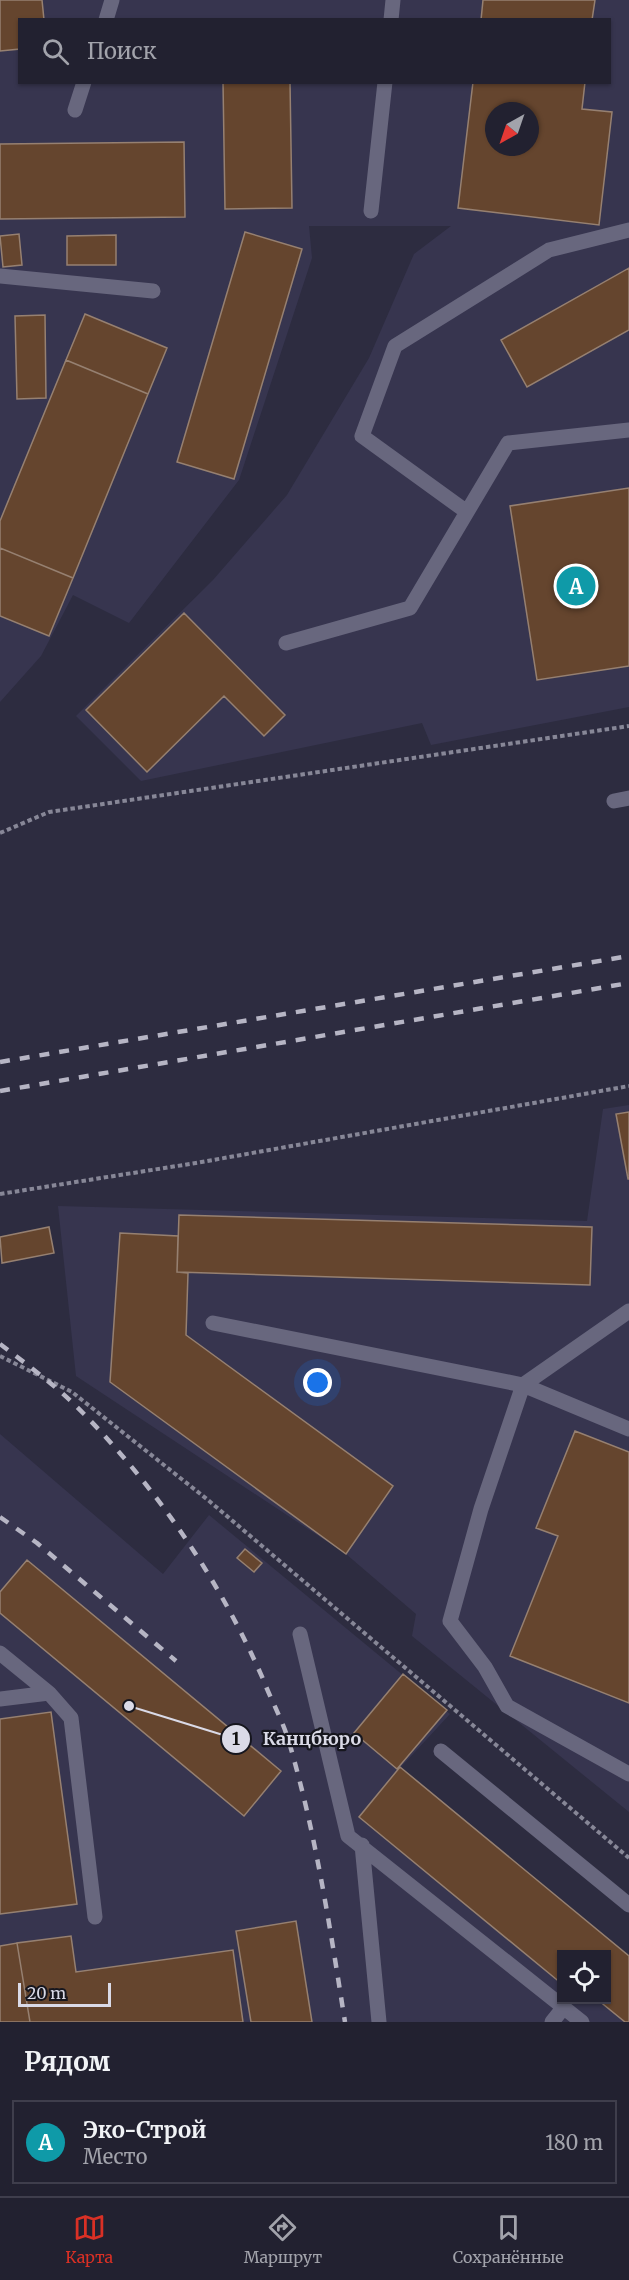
<!DOCTYPE html>
<html lang="ru">
<meta charset="utf-8">
<style>
body{margin:0;font-family:Merriweather,serif;background:#2a2938;color:#f1f3f6}
.controls{position:absolute;right:18px;bottom:18px;display:grid;overflow:hidden;border-radius:0px;box-shadow:0 2px 4px #0004}
.controls button{width:54px;height:54px;display:grid;place-items:center;padding:0;border:0;border-bottom:2px solid #3f3e4c;background:#222130;color:#f1f3f6;font:30px sans-serif}
.compass{position:absolute;left:485px;top:102px;width:54px;height:54px;border-radius:50%;background:#222130;box-shadow:0 2px 4px #0004;rotate:220deg}
.scale{position:absolute;left:18px;bottom:15px;width:93px;box-sizing:border-box;padding-left:6px;border:3px solid #dadae7;border-top:0;font-size:16px;line-height:21px;white-space:nowrap;color:#dadae7;-webkit-text-stroke:4px #16161e;paint-order:stroke}
.you{position:absolute;left:318px;top:1383px;width:21px;height:21px;margin:-15px;border:4px solid #fff;border-radius:50%;background:#1a73e8;box-shadow:0 0 0 9px #1a73e833}
.badge{display:grid;place-items:center;width:39px;height:39px;border-radius:50%;background:#d93025;color:#fff;font-size:20px;font-weight:700}
.pin{position:absolute;translate:-50% -50%;border:3px solid #fff;box-shadow:0 2px 6px #0006}
.list{margin:0;padding:0;list-style:none}
h2{display:flex;justify-content:space-between;align-items:center;height:78px;margin:0;padding:0 24px;font-size:26px}
h2 small{font-size:20px;font-weight:400;color:#a2a3ab}
.list li{display:grid;grid-template-columns:39px 1fr auto;gap:18px;align-items:center;box-sizing:border-box;height:84px;margin:0 12px 12px;padding:0 12px;border:2px solid #3f3e4c;border-radius:0px}
.list b{display:block;font-size:22px;white-space:nowrap}
.list p{margin:0;font-size:20px;white-space:nowrap;color:#a2a3ab}
.list em{font-size:20px;font-style:normal;color:#a2a3ab}
.icon{flex:none;width:33px;height:33px;fill:none;stroke:currentColor;stroke-width:2;stroke-linecap:round;stroke-linejoin:round}
.map{position:relative;flex:none;width:629px;height:2022px;overflow:hidden}
.search{position:absolute;background:#222130;box-shadow:0 2px 4px #0004;left:18px;right:18px;top:18px;height:66px;display:flex;align-items:center;gap:15px;box-sizing:border-box;padding:0 21px;border-radius:0px;color:#a2a3ab;font-size:22px}
.sheet{height:174px;background:#222130}
nav{display:flex;justify-content:space-around;align-items:center;box-sizing:border-box;height:84px;border-top:2px solid #3f3e4c;background:#222130;font-size:16px;color:#a2a3ab}
nav a{display:grid;justify-items:center;gap:3px}
nav .on{color:#d93025}
.map>svg:first-child{display:block}
.built{fill:#37354f;fill-rule:evenodd}
.building{fill:#65452e;stroke:#968071;stroke-width:1.5;fill-rule:evenodd}
.lines{fill:none;stroke-linecap:round;stroke-linejoin:round}
.path{stroke:#878797;stroke-width:4;stroke-dasharray:4.5 3;stroke-linecap:butt}
.lane{stroke:#68677e;stroke-width:15}
.rail{stroke:#b6b5c4;stroke-width:4.5;stroke-dasharray:10 10;stroke-linecap:butt}
.leader{fill:none;stroke:#dadae7;stroke-width:2}
.callout-dot{fill:#dadae7;stroke:#16161e;stroke-width:2}
.mark-label{font-size:18px;text-anchor:middle;font-weight:bold;fill:#111}
.callout-label{font-size:18px;text-anchor:middle;font-weight:bold;fill:#dadae7;stroke:#16161e;stroke-width:4.5;stroke-linejoin:round;paint-order:stroke}
</style>
<div class="map">
<svg width="629" height="2022" viewBox="0 0 629 2022">
<rect width="100%" height="100%" fill="#2d2c40"/>
<!-- built -->
<path class="built" d="M0,0H629V707L431,745L422,723L141,781L76,716L213,580L287,495L369,358L414,254L451,226H309L312,258L239,480L129,623L73,595L41,656L0,702ZM20,20H610V82H20ZM494,111H530V147H494Z
M629,1105V1812L412,1636L416,1614L346,1554L76,1376L58,1206L587,1221L603,1109Z
M0,1434L163,1574L209,1515L450,1714L401,1767L629,1956V2022H0ZM562,1954H606V2000H562Z"/>
<!-- building -->
<path class="building" d="M0,0H42L44,20H20V49L0,51Z
M483,0H595L592,20H481Z
M223,82H290L292,208L225,209Z
M473,82H585L582,109L612,112L599,225L458,208ZM494,111H530V147H494Z
M184,142L185,217L0,219V144Z
M245,232L302,249L234,479L177,462Z
M19,234L22,265L3,267L0,236Z
M116,235V265H67V236Z
M629,268V330L527,387L501,340Z
M85,314L167,348L148,394L66,360Z
M45,315L46,398L17,399L15,316Z
M66,360L148,394L73,578L0,548V521Z
M629,488V666L537,680L510,506Z
M0,548L73,578L49,636L0,616Z
M184,613L285,715L264,736L224,696L147,772L86,710Z
M629,1112V1179H628L616,1114Z
M179,1215L592,1227L590,1285L177,1272Z
M49,1227L54,1253L2,1263L0,1237Z
M120,1233L178,1236L177,1272L188,1273L186,1335L393,1486L346,1554L110,1382Z
M575,1431L629,1452V1703L510,1656L558,1536L536,1528Z
M245,1549L262,1563L254,1572L237,1558Z
M27,1560L281,1771L244,1816L0,1613V1592Z
M403,1674L447,1710L397,1769L354,1733Z
M51,1712L77,1904L0,1914V1719Z
M400,1767L629,1956V2022H625L598,2000H606V1954H562V1984L359,1817Z
M296,1921L312,2022H251L236,1931Z
M71,1936L76,1972L233,1950L243,2022H30L17,1943Z
M17,1943L30,2022H0V1946Z"/>
<g class="lines">
<!-- path -->
<path class="path" d="M0,833L49,812L629,726
M0,1194L196,1163L629,1086
M0,1356L72,1392L208,1500L629,1858"/>
<!-- lane -->
<path class="lane" d="M106,20L112,0
M391,20L393,0
M75,110L84,82
M371,211L385,82
M0,276L153,291
M467,512L362,436L395,346L549,250L629,230
M286,643L410,608L508,443L629,430
M614,801L629,798
M629,1311L523,1385L481,1509L450,1621L485,1667L507,1706L629,1774
M213,1323L523,1385L629,1429
M300,1634L348,1836L582,2022
M0,1653L49,1693
M0,1699L49,1693L71,1718L95,1917
M441,1751L629,1905
M362,1845L379,2022
M552,2022L564,2007"/>
<!-- rail -->
<path class="rail" d="M0,1062L629,956
M0,1091L629,983
M0,1344C29,1366 59,1388 84,1414C159,1491 220,1581 263,1679C271,1700 283,1721 289,1742C316,1834 330,1928 345,2022
M0,1517L37,1543L176,1661"/>
</g>
<!-- callouts -->
<path class="leader" d="M129 1706L236 1739"/>
<g class="callout-dot">
<circle cx="129" cy="1706" r="6"/>
<circle cx="236" cy="1739" r="15"/>
</g>
<g class="mark-label">
<text x="236" y="1745">1</text>
</g>
<g class="callout-label">
<text x="312" y="1745">Канцбюро</text>
</g>
</svg>
<div class="controls">
<button><svg class="icon" aria-label="locate" viewBox="0 0 24 24"><circle cx="12" cy="12" r="6"/><path d="M12 2v4M12 18v4M2 12h4M18 12h4"/></svg></button>
</div>
<svg class="compass" viewBox="-18 -18 36 36"><path d="M0-13l5 13h-10z" fill="#e53935"/><path d="M0 13l5-13h-10z" fill="#a2a3ab"/></svg>
<div class="scale">20 m</div>
<div class="you"></div>
<div class="pin badge" style="left:576px;top:586px;background:#0f9aa8">A</div>
<div class="search"><svg class="icon" aria-label="search" viewBox="0 0 24 24"><circle cx="10" cy="10" r="6"/><path d="M15 15l6 6"/></svg>Поиск</div>
</div>
<section class="sheet">
<h2>Рядом<small></small></h2>
<ul class="list">
<li><span class="badge" style="background:#0f9aa8">A</span><div><b>Эко-Строй</b><p>Место</p></div><em>180 m</em></li>
</ul>
</section>
<nav>
<a class="on"><svg class="icon" aria-label="map" viewBox="0 0 24 24"><path d="M3 6l6-2 6 2 6-2v14l-6 2-6-2-6 2zM9 4v14M15 6v14"/></svg>Карта</a>
<a><svg class="icon" aria-label="directions" viewBox="0 0 24 24"><path d="M12 3l9 9-9 9-9-9zM9 14v-3h6M13 9l2 2-2 2"/></svg>Маршрут</a>
<a><svg class="icon" aria-label="saved" viewBox="0 0 24 24"><path d="M7 4h10v16l-5-4-5 4z"/></svg>Сохранённые</a>
</nav>
